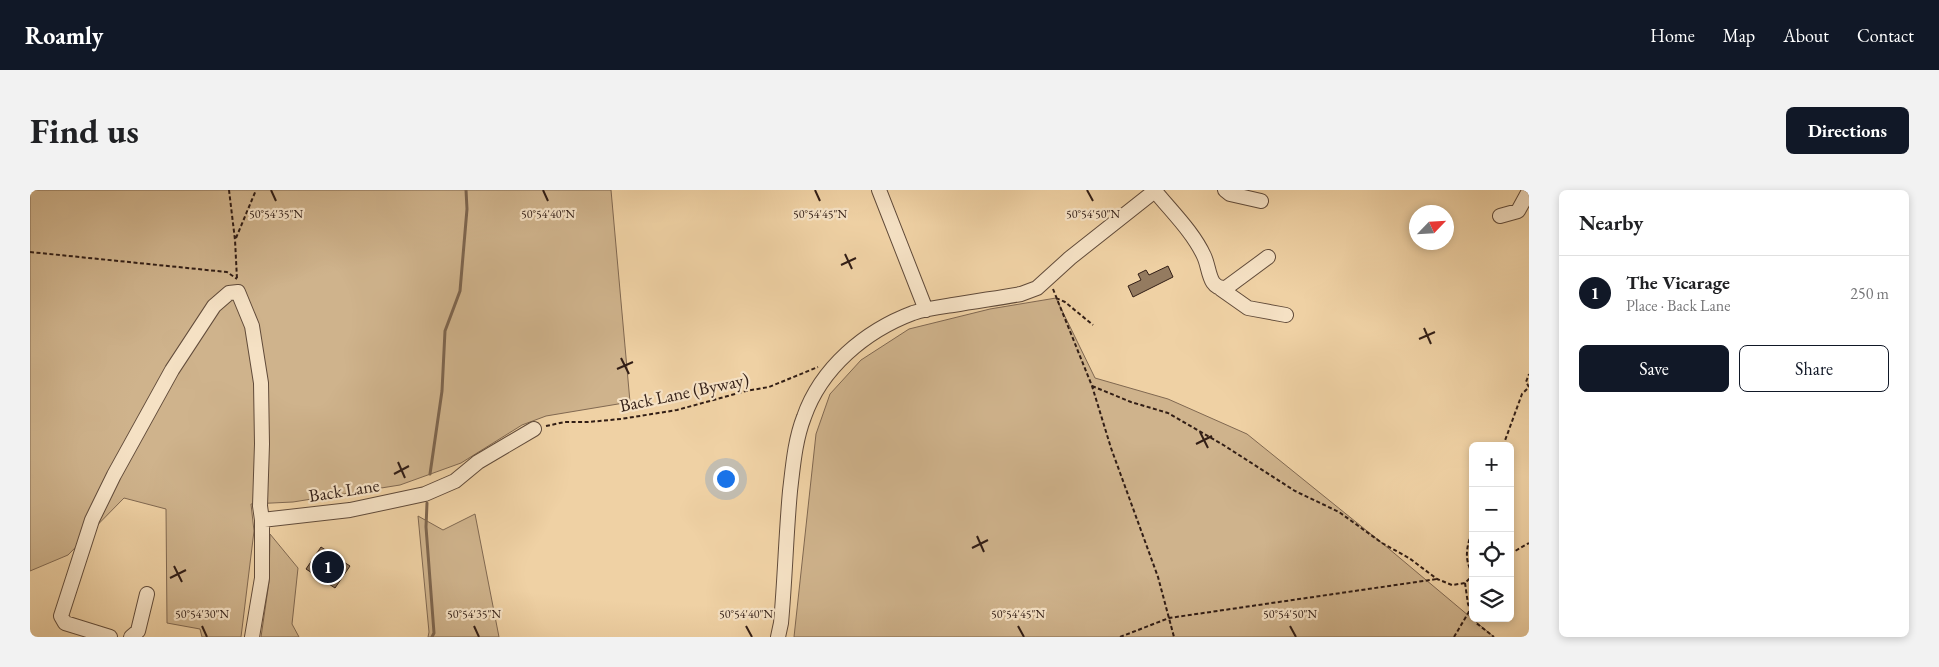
<!DOCTYPE html>
<meta charset="utf-8">
<style>
body{margin:0;font-family:"EB Garamond",serif;background:#f2f2f2;color:#202124}
.controls{position:absolute;right:15px;bottom:15px;display:grid;overflow:hidden;border-radius:8px;box-shadow:0 2px 8px #0003}
.controls button{width:45px;height:45px;display:grid;place-items:center;padding:0;border:0;border-bottom:1px solid #e0e0e0;background:#fff;color:#202124;font:25px sans-serif}
.compass{position:absolute;left:1379px;top:15px;width:45px;height:45px;border-radius:50%;background:#fff;box-shadow:0 2px 8px #0003;rotate:65deg}
.you{position:absolute;left:695px;top:288px;width:18px;height:18px;margin:-12px;border:4px solid #fff;border-radius:50%;background:#1a73e8;box-shadow:0 0 0 8px #1a73e833}
.badge{display:grid;place-items:center;width:32px;height:32px;border-radius:50%;background:#111827;color:#fff;font-size:16px;font-weight:700}
.pin{position:absolute;translate:-50% -50%;border:2px solid #fff;box-shadow:0 1px 5px #0006}
.list{margin:0;padding:0;list-style:none}
h2{display:flex;justify-content:space-between;align-items:center;height:65px;margin:0;padding:0 20px;font-size:21px}
h2 small{font-size:16px;font-weight:400;color:#757577}
.list li{display:grid;grid-template-columns:32px 1fr auto;gap:15px;align-items:center;box-sizing:border-box;height:75px;padding:0 20px;border-top:1px solid #e0e0e0}
.list b{display:block;font-size:19px;white-space:nowrap}
.list p{margin:0;font-size:16px;white-space:nowrap;color:#757577}
.list em{font-size:16px;font-style:normal;color:#757577}
.actions{display:flex;gap:10px;padding:15px 20px}
.actions a{flex:1;padding:11px 0;border:1px solid #111827;border-radius:8px;text-align:center;font-size:18px;color:#111827}
.actions .main{background:#111827;color:#fff}
.icon{flex:none;width:28px;height:28px;fill:none;stroke:currentColor;stroke-width:2;stroke-linecap:round;stroke-linejoin:round}
.map{position:relative;flex:none;width:1499px;height:447px;overflow:hidden;border-radius:8px}
header{display:flex;align-items:center;gap:30px;box-sizing:border-box;height:70px;padding:0 25px;background:#111827;color:#fff}
header strong{font-size:24px}
nav{display:flex;gap:28px;margin-inline-start:auto;font-size:18px}
.intro{display:flex;align-items:center;justify-content:space-between;box-sizing:border-box;height:120px;padding:0 30px}
h1{margin:0;font-size:35px}
.button{padding:12px 22px;border-radius:8px;background:#111827;color:#fff;font-size:18px;font-weight:700}
main{display:flex;gap:30px;padding:0 30px}
aside{flex:1;background:#fff;border-radius:8px;box-shadow:0 2px 8px #0003}
.map>svg:first-child{display:block}
.green{fill:#cfb38c;stroke:#806851}
.lines{fill:none;stroke-linecap:round;stroke-linejoin:round}
.stream{stroke:#7d654e;stroke-width:3}
.building{fill:#947b60;stroke:#321e16}
.minor-casing{stroke:#614b3a;stroke-width:16}
.path{stroke:#321e16;stroke-width:2;stroke-dasharray:4 2.5;stroke-linecap:butt}
.minor{stroke:#f5e1c4;stroke-width:14}
.ticks{fill:none;stroke:#321e16;stroke-width:2}
.labels{text-anchor:middle;dominant-baseline:central;stroke-width:4.5;stroke-linejoin:round;paint-order:stroke}
.street-label{font-size:18px;fill:#321e16;stroke:#f5e1c4}
.ticks-label{font-size:12px;text-anchor:middle;fill:#321e16;stroke:#f5e1c4;stroke-width:4.5;stroke-linejoin:round;paint-order:stroke}
</style>
<header>
<strong>Roamly</strong>
<nav><a>Home</a><a>Map</a><a>About</a><a>Contact</a></nav>
</header>
<div class="intro"><h1>Find us</h1><a class="button">Directions</a></div>
<main>
<div class="map">
<svg width="1499" height="447" viewBox="0 0 1499 447">
<rect width="100%" height="100%" fill="#efd1a4"/>
<filter id="stains"><feTurbulence type="fractalNoise" baseFrequency=".004" numOctaves="4"/><feColorMatrix values="0 0 0 0 .2 0 0 0 0 .09 0 0 0 0 .02 0 0 0 .5 -.17"/></filter>
<radialGradient id="worn" r=".72"><stop offset=".6" stop-color="#630" stop-opacity="0"/><stop offset="1" stop-color="#630" stop-opacity=".3"/></radialGradient>
<!-- green -->
<path class="green" d="M0,0H581L600,212L516,226L492,235L431,273L370,295L263,312L221,314L224,341L211,447H172L170,439L137,433L136,319L94,308L38,365L0,381Z
M1026,108L1065,188L1138,209L1217,244L1352,353L1464,447H764L786,244L800,204L831,170L879,139L960,119Z
M445,324L469,447H398L399,442L388,326L413,340Z
M240,344L268,378L262,434L269,447H231L239,392Z"/>
<g class="lines">
<!-- stream -->
<path class="stream" d="M400,284L412,201L415,141L430,101L437,19L436,0
M397,313L396,337L404,443L402,447"/>
</g>
<!-- building -->
<path class="building" d="M1138,76L1143,87L1103,107L1098,96L1111,90L1108,84L1116,80L1119,85Z
M291,357L320,376L305,398L276,379Z"/>
<g class="lines">
<defs>
<path id="minor" d="M849,0L896,120
M1195,0L1200,4L1231,11
M1125,1C1142,22 1163,42 1174,66C1180,78 1178,100 1196,98L1238,67
M1470,26L1488,21L1499,1
M1191,99L1218,118L1256,125
M232,330L320,320L395,304L425,291L448,272L504,239
M80,447L35,433L31,426L62,330L84,285L142,180L184,116L199,103L208,102L222,136L231,193L232,254L230,316L232,330V388L222,447
M101,447L108,441L117,404
M748,447L751,433C755,389 756,345 760,301C763,276 765,250 774,227C791,178 835,141 883,123C895,119 910,117 923,115C946,111 968,108 991,104L1007,98L1040,68L1126,0"/>
</defs>
<!-- minor casing -->
<use href="#minor" class="minor-casing"/>
<!-- path -->
<path class="path" d="M199,0L205,50L207,89
M206,48L226,0
M0,62L197,82L207,89
M1023,99L1062,196L1081,258L1128,387L1144,447
M1026,108L1035,112L1063,135
M1062,196L1101,212L1138,223L1195,256L1265,301L1309,322L1352,353L1379,368L1407,389L1422,395L1435,393L1443,385
M516,236L535,232H558L591,229L647,220L716,201L739,197L788,177
M1473,256L1492,204L1499,197L1496,192L1499,184
M1480,364L1499,353
M1443,384C1433,369 1437,355 1443,339
M1435,393L1438,414L1443,426
M1444,428L1445,432L1464,447
M1090,447L1139,428L1407,389
M1424,447L1440,420"/>
<!-- minor -->
<use href="#minor" class="minor"/>
</g>
<!-- ticks -->
<path class="ticks" d="M241,0L246,11M513,0L518,11M785,0L790,11M1057,0L1063,11M815,64L822,79M811,75L826,68M1394,138L1401,154M1389,149L1405,142M591,168L599,184M587,179L603,172M1170,242L1178,258M1166,254L1182,246M368,272L375,288M364,284L379,276M947,346L954,362M942,358L958,350M144,376L152,392M140,388L156,380M172,436L177,447M444,436L449,447M716,436L722,447M988,436L994,447M1260,436L1266,447"/>
<g class="labels">
<!-- street labels -->
<g class="street-label">
<text transform="translate(654 202) rotate(-12)">Back Lane (Byway)</text>
<text transform="translate(314 300) rotate(-9)">Back Lane</text>
</g>
</g>
<g class="ticks-label">
<text x="246" y="28">50°54'35"N</text>
<text x="518" y="28">50°54'40"N</text>
<text x="790" y="28">50°54'45"N</text>
<text x="1063" y="28">50°54'50"N</text>
<text x="172" y="428">50°54'30"N</text>
<text x="444" y="428">50°54'35"N</text>
<text x="716" y="428">50°54'40"N</text>
<text x="988" y="428">50°54'45"N</text>
<text x="1260" y="428">50°54'50"N</text>
</g>
<rect width="100%" height="100%" filter="url(#stains)"/>
<rect width="100%" height="100%" fill="url(#worn)"/>
</svg>
<div class="controls">
<button>+</button>
<button>−</button>
<button><svg class="icon" aria-label="locate" viewBox="0 0 24 24"><circle cx="12" cy="12" r="6"/><path d="M12 2v4M12 18v4M2 12h4M18 12h4"/></svg></button>
<button><svg class="icon" aria-label="layers" viewBox="0 0 24 24"><path d="M12 4l9 5-9 5-9-5zM3 14l9 5 9-5"/></svg></button>
</div>
<svg class="compass" viewBox="-18 -18 36 36"><path d="M0-13l5 13h-10z" fill="#e53935"/><path d="M0 13l5-13h-10z" fill="#757577"/></svg>
<div class="you"></div>
<div class="pin badge" style="left:298px;top:377px">1</div>
</div>
<aside>
<h2>Nearby<small></small></h2>
<ul class="list">
<li><span class="badge">1</span><div><b>The Vicarage</b><p>Place · Back Lane</p></div><em>250 m</em></li>
</ul>
<div class="actions"><a class="main">Save</a><a>Share</a></div>
</aside>
</main>
